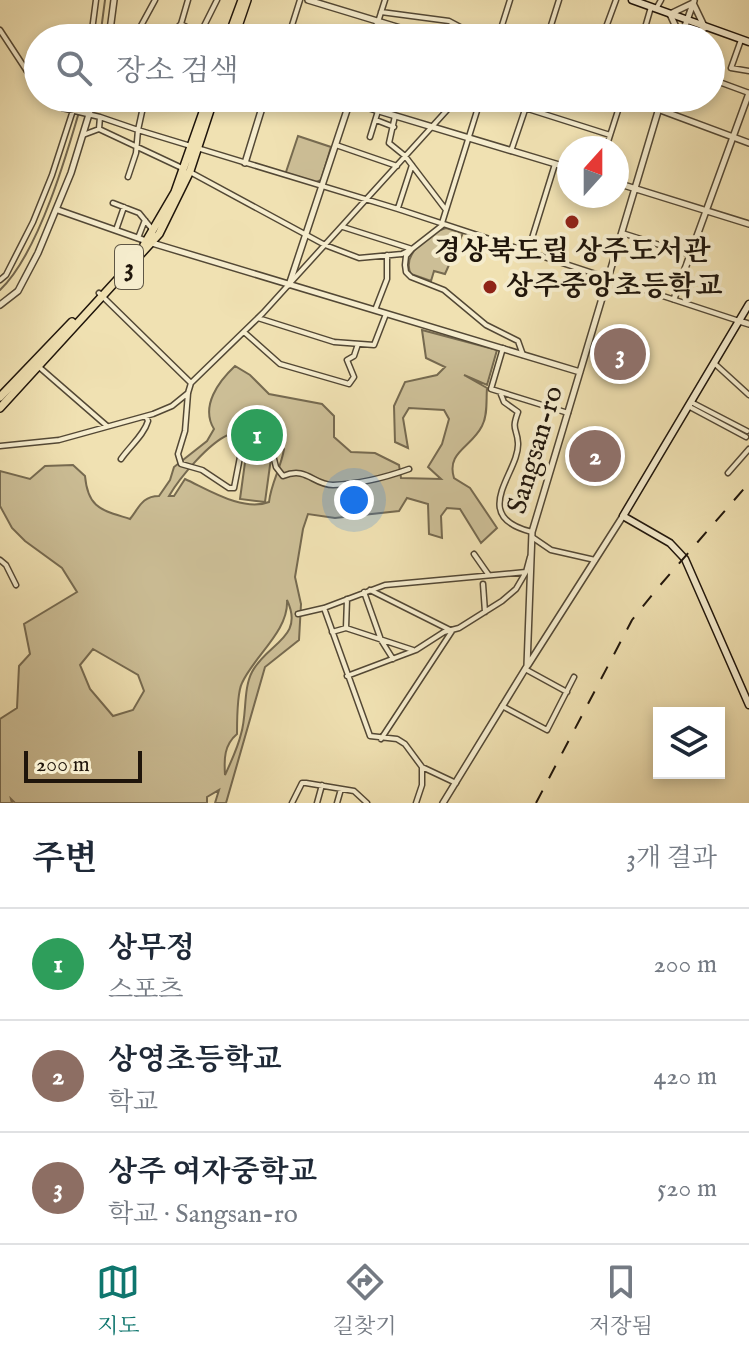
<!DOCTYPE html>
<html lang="ko">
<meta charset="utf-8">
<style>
body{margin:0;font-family:"IM FELL English","Noto Serif KR",serif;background:#f6f6f7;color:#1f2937}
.controls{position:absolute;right:24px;bottom:24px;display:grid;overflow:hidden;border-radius:0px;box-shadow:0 4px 12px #0003}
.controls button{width:72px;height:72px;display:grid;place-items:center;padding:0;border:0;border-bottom:2px solid #e0e1e3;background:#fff;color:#1f2937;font:40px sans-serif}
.compass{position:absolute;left:557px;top:136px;width:72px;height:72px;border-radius:50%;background:#fff;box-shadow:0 4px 12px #0003;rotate:21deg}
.scale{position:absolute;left:24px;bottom:20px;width:118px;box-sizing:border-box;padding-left:8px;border:4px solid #1f150b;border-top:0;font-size:22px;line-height:28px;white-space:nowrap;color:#1f150b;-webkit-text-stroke:6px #f5eccd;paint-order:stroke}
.you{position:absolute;left:354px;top:500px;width:28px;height:28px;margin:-20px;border:6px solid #fff;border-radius:50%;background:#1a73e8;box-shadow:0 0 0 12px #1a73e833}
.badge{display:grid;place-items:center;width:52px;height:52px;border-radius:50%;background:#0f766e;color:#fff;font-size:26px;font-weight:700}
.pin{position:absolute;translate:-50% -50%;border:4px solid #fff;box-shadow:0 2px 8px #0006}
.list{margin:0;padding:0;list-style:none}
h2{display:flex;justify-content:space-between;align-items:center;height:104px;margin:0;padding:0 32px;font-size:34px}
h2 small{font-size:26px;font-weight:400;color:#747a83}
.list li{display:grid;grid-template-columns:52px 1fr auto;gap:24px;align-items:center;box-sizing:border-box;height:112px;padding:0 32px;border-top:2px solid #e0e1e3}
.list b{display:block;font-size:30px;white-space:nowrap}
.list p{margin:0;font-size:26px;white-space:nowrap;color:#747a83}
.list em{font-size:26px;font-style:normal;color:#747a83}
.icon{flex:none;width:44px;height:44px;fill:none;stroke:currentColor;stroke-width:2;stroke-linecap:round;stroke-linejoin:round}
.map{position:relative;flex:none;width:749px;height:803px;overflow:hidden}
.search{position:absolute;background:#fff;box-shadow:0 4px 12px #0003;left:24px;right:24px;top:24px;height:88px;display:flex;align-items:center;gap:20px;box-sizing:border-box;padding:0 28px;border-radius:44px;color:#747a83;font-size:30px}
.sheet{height:440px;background:#fff}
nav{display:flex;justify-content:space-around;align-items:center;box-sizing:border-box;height:112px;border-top:2px solid #e0e1e3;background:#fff;font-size:22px;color:#747a83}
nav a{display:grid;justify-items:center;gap:4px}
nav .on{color:#0f766e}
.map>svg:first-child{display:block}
.green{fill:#ccbe96;stroke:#766a50;stroke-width:2;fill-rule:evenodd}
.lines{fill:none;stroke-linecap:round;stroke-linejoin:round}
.stream{stroke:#72664d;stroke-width:2}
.minor-casing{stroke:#534835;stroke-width:7}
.tertiary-casing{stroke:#534835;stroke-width:8}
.secondary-casing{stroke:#1f150b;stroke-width:9}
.primary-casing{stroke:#1f150b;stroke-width:10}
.minor{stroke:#f5eccd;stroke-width:4}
.tertiary{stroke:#f5eccd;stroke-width:5}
.secondary{stroke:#f5eccd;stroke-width:6}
.primary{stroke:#f0e1b2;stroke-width:7}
.rail{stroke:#1f150b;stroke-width:2;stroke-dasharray:14 14;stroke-linecap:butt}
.poi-dot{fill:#8f2418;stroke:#f5eccd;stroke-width:3}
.labels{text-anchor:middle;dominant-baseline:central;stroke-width:8;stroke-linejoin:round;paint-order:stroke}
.shield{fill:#f5eccd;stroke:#5f5645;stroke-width:2}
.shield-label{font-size:26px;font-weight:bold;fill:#1f150b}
.poi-label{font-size:28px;font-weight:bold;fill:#1f150b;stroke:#f5eccd}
.street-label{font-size:28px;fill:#1f150b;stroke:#f5eccd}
</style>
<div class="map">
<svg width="749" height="803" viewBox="0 0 749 803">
<rect width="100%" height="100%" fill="#f0e1b2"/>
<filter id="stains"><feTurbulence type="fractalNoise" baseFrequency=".0025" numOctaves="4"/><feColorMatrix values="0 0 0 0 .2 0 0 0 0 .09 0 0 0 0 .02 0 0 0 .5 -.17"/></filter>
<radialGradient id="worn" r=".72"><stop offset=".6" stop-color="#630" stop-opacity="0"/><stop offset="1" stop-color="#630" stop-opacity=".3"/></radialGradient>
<!-- green -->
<path class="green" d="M298,136L331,147L321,180L314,183L287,175L286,172Z
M446,228L463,233L445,274L434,271L431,281L411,274C401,255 428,233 446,228Z
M422,330L497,350L487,385L464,375L487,388C486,400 488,415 482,426C471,448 446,452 454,478L470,488L497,528L481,543L460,509L447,508L441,516L442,538L429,534L428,504L407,498L399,511L335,518L308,514L303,529L295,577L301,604L299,640L265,667L226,803H215L219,790L207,797V803H15L11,799L12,803H0V719L17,708L19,666L30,654L24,624L77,592L62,568L25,541L12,528L0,506V471L30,479L45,466L73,465L85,476C88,509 102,510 130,519C139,508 142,496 159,496L170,480L174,467L207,441L214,429C200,406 219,381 235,366L250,375L269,394L322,404L334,416V437L351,452L375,453L399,465L401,478L441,479L428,467L442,444L449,419L444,410L409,408L403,418L408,448L395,442L394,406L405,382L437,375L445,367L426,358ZM252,426L266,429L284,449C281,468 271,483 269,502C243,512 209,490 185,479L174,496H169C180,477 209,443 228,435C237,432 244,431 252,426ZM287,600C305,638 267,643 252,672C243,689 247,715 241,734C238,747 231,762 225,775C224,759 224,745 237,734C237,722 237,693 242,683C254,656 289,631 287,600ZM93,649L138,675L144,691L133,710L113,716L90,689L80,665Z
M246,455L271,458L265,502L240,499Z"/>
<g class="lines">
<!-- stream -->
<path class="stream" d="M100,38L105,0
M0,290C39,253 68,151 83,98"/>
<defs>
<path id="minor" d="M188,0L181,24L200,34
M656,9L661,0
M381,12L449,21L481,38
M378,22L385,0
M0,30L38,88
M111,30L147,38
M289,34L301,38
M136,35L155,0
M91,38L96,0
M174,38L176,29L181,24
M198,38L217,0
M288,38L300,0
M498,38L510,0
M547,38L559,0
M602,38L616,0
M642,38L651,7
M741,40L731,68L749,71
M26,70L38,68
M711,79L749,93
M48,98L62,108L100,117
M525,108L610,135
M395,116L389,143L405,156L446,210
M376,120L394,127
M99,129L100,117L138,130L145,98
M83,135L99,129L182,168
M370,137L378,111
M336,145L397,166
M606,148L622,98
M511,151L529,98
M190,172L325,245L359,258L402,254L412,249L444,224
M128,177L136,153L138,130L398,209L739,321
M113,203L139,213L152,229
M398,208L412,165
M442,223L481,98
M343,227L412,249L406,256L405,265L406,272L411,277L444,290L486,325L518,341L523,355
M116,230L124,207
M622,233L691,255
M138,238L145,220
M528,251L555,164
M0,280L6,275L33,222L52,175L77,98
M99,293L191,383
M375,310L387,279V255
M258,318L334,342L374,345L386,314
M244,332L280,364L349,384L354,377L347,360L354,356L358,344
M503,348L491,389L568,413
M714,363L749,395
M38,366L107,426
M500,392L504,402L518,412C511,431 517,427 518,443C520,472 467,516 532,532
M691,402L747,431
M688,406L746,437
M0,446L59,440L153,414L172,406L188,393
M121,459C130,446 144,435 148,421L146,416
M409,469C384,478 360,484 333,485C313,485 307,466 283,476L276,467L273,455L244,450L241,452L234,488H229L202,470L181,464L178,454L185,431L188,393L191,383L263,313L458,98
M728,473L749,449
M532,537L551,550L595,560
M474,554L488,574
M0,560L6,565L16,585
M483,584L485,612
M370,590L452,631L381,739
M364,592L381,640L393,659
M324,608L370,736L397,739L405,744L422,767V785L416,803
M298,614L324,608L385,585L526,572L530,557
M346,628L347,599
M332,632L346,628L413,650
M525,669L567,692
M347,676L416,650L444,632L459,628L502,601L516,589L526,572
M502,706L547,730L574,677
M422,767L456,783
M292,803L302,783H306L354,791L367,803
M317,803L322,785
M337,803L341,789"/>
<path id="tertiary" d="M308,0L433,38
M693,3L705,28L681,38L670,14Z
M681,37L694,1
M109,38L114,0
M372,38L378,22
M336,98L569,168
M628,98L749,143
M245,163L265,98
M617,183L749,224
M58,210L152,243L580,372
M289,285L351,98
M674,299L749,93
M0,305L18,291L38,253L71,173L94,98
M739,321L749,324
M528,665L623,516
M443,803L527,666L532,532L662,98"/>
<path id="secondary" d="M632,0L749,42
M749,304L623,516L670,543L685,559L749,705"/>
<path id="primary" d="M228,38L242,0
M234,38L247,0
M144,245L175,192L208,98
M0,397L72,322
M0,408L159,234L190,171L214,98"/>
</defs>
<!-- minor casing -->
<use href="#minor" class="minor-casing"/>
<!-- tertiary casing -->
<use href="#tertiary" class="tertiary-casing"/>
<!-- secondary casing -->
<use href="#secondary" class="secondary-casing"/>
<!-- primary casing -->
<use href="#primary" class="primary-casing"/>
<!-- minor -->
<use href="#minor" class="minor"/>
<!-- tertiary -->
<use href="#tertiary" class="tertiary"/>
<!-- secondary -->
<use href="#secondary" class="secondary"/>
<!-- primary -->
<use href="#primary" class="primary"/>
<!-- rail -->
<path class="rail" d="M536,803L632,620L656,590L749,483"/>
</g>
<!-- markers -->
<g class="poi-dot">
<circle cx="572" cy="222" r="8"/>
<circle cx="490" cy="287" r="8"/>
</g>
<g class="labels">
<!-- shield labels -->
<rect class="shield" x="115" y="245" width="28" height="44" rx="6"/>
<g class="shield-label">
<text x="129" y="267">3</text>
</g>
<!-- poi labels -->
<g class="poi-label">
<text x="572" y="252">경상북도립 상주도서관</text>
<text x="506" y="287" text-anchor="start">상주중앙초등학교</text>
</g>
<!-- street labels -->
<g class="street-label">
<text transform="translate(536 450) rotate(-73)">Sangsan-ro</text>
</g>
</g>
<rect width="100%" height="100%" filter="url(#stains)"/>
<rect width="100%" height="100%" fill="url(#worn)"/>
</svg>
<div class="controls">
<button><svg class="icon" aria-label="layers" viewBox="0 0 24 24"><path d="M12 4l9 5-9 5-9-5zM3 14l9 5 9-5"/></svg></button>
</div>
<svg class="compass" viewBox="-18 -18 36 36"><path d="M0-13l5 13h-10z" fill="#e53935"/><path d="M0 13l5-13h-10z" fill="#747a83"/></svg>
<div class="scale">200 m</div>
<div class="you"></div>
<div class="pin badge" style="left:257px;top:435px;background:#2e9e5b">1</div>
<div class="pin badge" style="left:595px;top:456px;background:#8d6e63">2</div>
<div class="pin badge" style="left:620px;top:354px;background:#8d6e63">3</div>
<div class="search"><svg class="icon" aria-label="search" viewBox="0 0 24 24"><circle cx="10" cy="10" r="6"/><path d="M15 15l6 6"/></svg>장소 검색</div>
</div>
<section class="sheet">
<h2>주변<small>3개 결과</small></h2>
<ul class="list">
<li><span class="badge" style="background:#2e9e5b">1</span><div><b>상무정</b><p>스포츠</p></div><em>200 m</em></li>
<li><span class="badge" style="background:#8d6e63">2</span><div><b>상영초등학교</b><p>학교</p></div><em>420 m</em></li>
<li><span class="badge" style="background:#8d6e63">3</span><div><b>상주 여자중학교</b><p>학교 · Sangsan-ro</p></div><em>520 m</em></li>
</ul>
</section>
<nav>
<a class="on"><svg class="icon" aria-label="map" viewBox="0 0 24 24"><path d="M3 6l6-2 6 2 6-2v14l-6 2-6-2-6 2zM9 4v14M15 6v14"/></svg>지도</a>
<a><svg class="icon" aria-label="directions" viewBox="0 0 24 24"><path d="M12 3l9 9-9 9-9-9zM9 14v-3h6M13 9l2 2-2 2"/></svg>길찾기</a>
<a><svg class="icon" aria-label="saved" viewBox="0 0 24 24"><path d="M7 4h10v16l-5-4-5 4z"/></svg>저장됨</a>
</nav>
